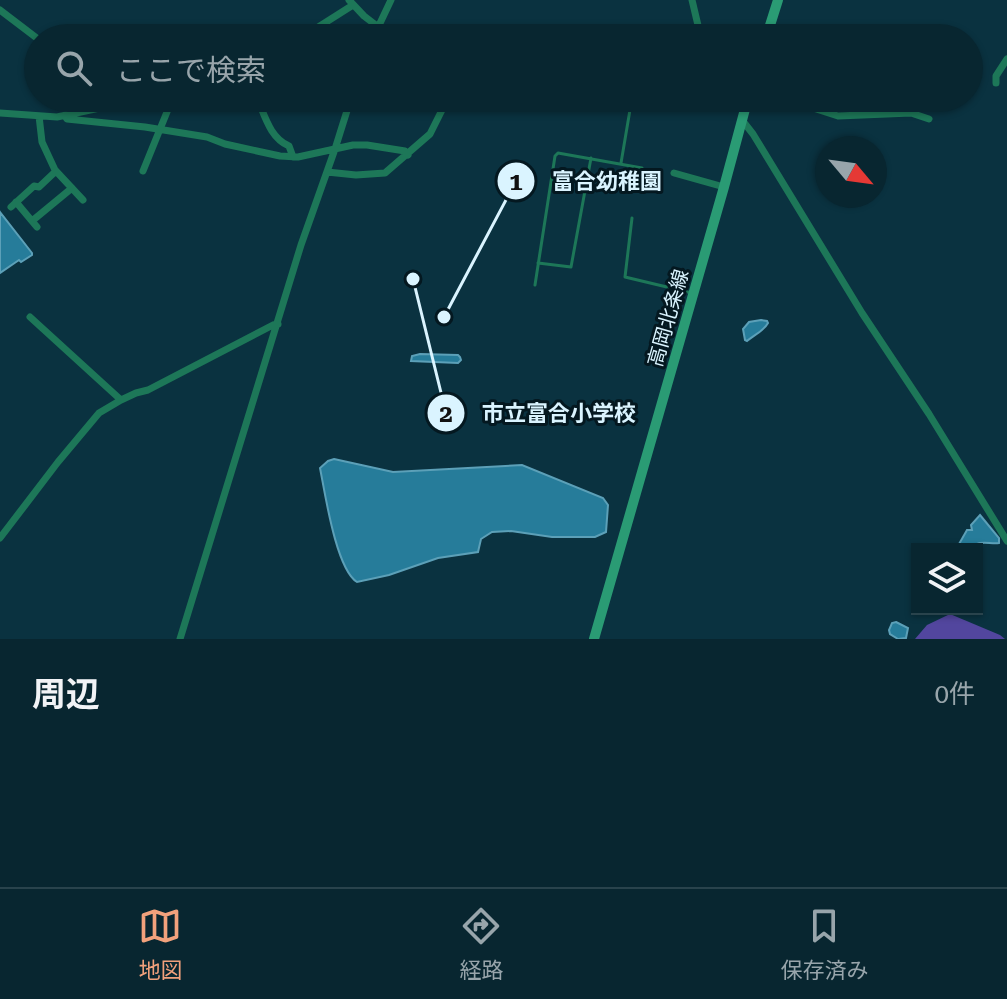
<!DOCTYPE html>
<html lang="ja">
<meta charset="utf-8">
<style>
body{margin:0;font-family:"Roboto Serif","Noto Sans JP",serif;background:#112e38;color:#f1f3f6}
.controls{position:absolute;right:24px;bottom:24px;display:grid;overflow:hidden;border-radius:0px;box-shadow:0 2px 6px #0004}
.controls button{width:72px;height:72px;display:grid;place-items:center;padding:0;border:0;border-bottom:2px solid #29434c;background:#082630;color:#f1f3f6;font:40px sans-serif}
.compass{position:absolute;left:815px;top:136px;width:72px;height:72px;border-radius:50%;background:#082630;box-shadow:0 2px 6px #0004;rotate:119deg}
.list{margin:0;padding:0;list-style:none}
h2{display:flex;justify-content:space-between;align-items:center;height:104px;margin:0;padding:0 32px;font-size:34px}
h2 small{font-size:26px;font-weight:400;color:#98a5ab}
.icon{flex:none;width:44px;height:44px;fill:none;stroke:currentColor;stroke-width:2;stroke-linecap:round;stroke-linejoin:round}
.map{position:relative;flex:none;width:1007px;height:639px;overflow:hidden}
.search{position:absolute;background:#082630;box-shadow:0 2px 6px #0004;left:24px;right:24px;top:24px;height:88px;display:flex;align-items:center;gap:20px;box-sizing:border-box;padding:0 28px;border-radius:44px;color:#98a5ab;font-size:30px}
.sheet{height:248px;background:#082630}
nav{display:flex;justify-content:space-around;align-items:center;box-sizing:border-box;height:112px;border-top:2px solid #29434c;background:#082630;font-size:22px;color:#98a5ab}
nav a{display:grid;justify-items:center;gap:4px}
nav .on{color:#f1a17c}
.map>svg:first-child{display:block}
.green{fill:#52469e}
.water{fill:#267c9a;stroke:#5ca0b8;stroke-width:2}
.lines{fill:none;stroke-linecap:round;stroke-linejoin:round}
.lane{stroke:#1d7758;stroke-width:3}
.street{stroke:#1d7758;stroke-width:7}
.secondary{stroke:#2a9b74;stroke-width:10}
.labels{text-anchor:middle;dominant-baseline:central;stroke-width:6;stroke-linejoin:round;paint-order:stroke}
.street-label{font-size:20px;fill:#daf4ff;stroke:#041820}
.leader{fill:none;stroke:#daf4ff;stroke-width:3}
.callout-dot{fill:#daf4ff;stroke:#041820;stroke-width:3}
.mark-label{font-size:24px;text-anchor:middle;font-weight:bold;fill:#111}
.callout-label{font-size:22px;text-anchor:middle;font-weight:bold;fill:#daf4ff;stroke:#041820;stroke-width:6;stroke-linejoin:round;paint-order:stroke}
</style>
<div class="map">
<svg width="1007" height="639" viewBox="0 0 1007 639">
<rect width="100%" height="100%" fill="#0a3240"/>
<!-- green -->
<path class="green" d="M950,614L1000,635L1005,639H915L927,625Z"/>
<!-- water -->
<path class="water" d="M0,212L32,253V255L21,262L19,260L0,273Z
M761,320L767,321L768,323C764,331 754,335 747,341L745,340L743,329L749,322Z
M420,354L458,355L460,357L461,360L458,363L411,361L412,356Z
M334,459L393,472L522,465L603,498L608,505L606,532L595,537H552L511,531L492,532L481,539L478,552L438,558L389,575L357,582C336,569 325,493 320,468L328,461Z
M980,515L999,538V543C992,544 982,541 977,544V549H961L959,544L967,530H972L971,525Z
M896,622L908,628L906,638L898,639L890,634L889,630L892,623Z"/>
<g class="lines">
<!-- lane -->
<path class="lane" d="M621,163L632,98
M632,218L625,277L692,293
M538,263L571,267L591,158
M535,285L555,156L558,153L642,168"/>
<!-- street -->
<path class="street" d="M349,0L364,16L377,26
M692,0L701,38
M0,10L38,39
M301,38L353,5
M373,38L391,0
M996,83V76L1007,59
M257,98C265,116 270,138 289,146L293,157
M733,98L745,108
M747,103L757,106L810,107L838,116L911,113L929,119
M0,113L57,117L147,98
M39,116L42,142L55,170L83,200
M65,116L67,119L145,127L207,137L225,144L280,156L298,157L353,145H367L405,151L408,155
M742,120L753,134L862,313L929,414L1007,541
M143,171L169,107V98
M327,172L356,175L385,173L430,134L448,98
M674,173L724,187
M16,202L37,227
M11,207L34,186L39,187L56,171
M32,221L72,188
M30,317L121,400
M0,538L58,462L99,413L121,400L136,393L148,390L273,325L278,324
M180,639L301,245L335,149L351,98"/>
<!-- secondary -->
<path class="secondary" d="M766,38L778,0
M594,639L724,187L748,98"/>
</g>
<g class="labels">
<!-- street labels -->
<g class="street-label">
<text transform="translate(668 318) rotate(-74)">高岡北条線</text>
</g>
</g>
<!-- callouts -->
<path class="leader" d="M444 317L516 181M413 279L446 413"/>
<g class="callout-dot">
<circle cx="444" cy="317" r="8"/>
<circle cx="413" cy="279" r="8"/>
<circle cx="516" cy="181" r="20"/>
<circle cx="446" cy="413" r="20"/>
</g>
<g class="mark-label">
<text x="516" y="190">1</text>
<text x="446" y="422">2</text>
</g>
<g class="callout-label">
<text x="607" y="189">富合幼稚園</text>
<text x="559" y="421">市立富合小学校</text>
</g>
</svg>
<div class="controls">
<button><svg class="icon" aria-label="layers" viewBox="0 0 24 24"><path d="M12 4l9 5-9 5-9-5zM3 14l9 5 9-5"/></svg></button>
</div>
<svg class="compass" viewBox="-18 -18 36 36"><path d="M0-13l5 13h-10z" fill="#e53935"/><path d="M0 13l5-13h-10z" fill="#98a5ab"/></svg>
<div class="search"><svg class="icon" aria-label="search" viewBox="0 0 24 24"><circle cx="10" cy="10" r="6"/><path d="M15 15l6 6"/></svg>ここで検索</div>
</div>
<section class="sheet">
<h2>周辺<small>0件</small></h2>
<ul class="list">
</ul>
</section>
<nav>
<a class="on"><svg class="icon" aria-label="map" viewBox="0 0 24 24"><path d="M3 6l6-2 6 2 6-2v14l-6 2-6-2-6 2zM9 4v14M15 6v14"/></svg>地図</a>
<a><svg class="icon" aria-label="directions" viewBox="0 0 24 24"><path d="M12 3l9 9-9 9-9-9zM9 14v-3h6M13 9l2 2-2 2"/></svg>経路</a>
<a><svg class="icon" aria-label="saved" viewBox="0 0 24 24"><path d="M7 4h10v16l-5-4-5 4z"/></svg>保存済み</a>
</nav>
